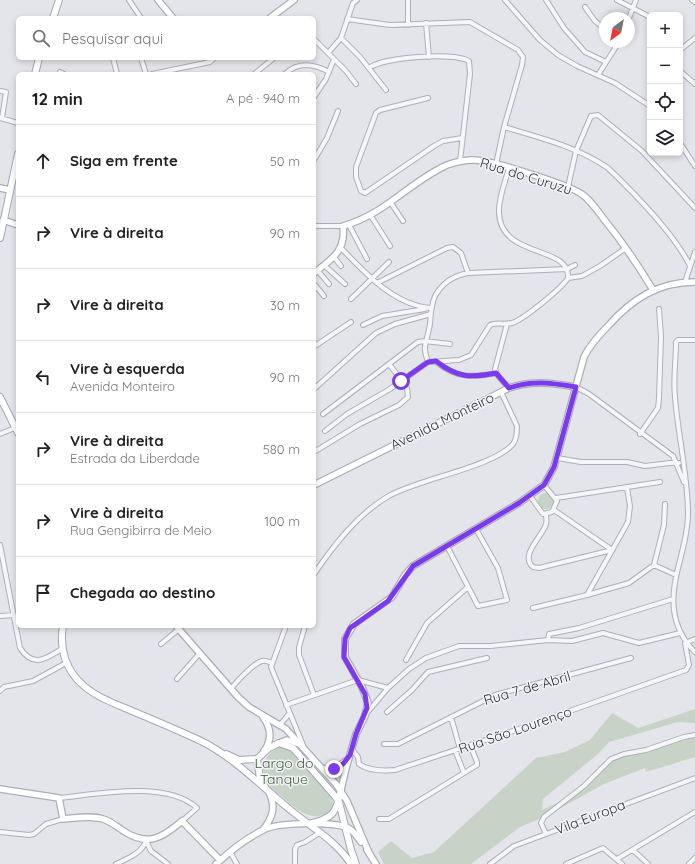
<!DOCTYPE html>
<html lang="pt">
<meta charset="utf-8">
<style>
body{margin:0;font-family:Quicksand,sans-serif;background:#f2f2f2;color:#202124}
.controls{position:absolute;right:12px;top:12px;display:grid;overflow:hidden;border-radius:6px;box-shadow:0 2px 6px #0003}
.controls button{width:36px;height:36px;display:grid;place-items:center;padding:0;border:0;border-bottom:1px solid #e0e0e0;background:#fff;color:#202124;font:20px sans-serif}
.compass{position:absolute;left:599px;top:12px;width:36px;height:36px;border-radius:50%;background:#fff;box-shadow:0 2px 6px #0003;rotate:212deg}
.stop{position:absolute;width:12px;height:12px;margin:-9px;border:3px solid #7c3aed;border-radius:50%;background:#fff}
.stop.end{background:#7c3aed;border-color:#fff;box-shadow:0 1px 4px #0008}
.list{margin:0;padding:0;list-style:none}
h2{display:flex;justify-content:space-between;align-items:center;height:52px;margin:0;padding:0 16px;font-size:17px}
h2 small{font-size:13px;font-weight:400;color:#757577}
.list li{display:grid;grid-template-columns:26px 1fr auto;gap:12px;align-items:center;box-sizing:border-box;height:72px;padding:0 16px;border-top:1px solid #e0e0e0}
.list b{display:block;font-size:15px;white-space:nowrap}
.list p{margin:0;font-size:13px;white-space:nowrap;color:#757577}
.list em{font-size:13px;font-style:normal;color:#757577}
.icon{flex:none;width:22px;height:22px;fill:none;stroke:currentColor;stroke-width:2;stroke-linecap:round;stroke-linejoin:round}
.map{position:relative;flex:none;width:695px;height:864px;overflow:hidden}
.search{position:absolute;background:#fff;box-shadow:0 2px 6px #0003;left:16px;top:16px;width:300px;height:44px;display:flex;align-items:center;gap:10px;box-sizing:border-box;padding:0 14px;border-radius:6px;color:#757577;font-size:15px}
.panel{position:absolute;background:#fff;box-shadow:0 2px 6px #0003;left:16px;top:72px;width:300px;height:556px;border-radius:6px}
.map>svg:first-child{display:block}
.green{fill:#c6d3c6}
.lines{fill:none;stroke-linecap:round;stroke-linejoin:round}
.street-casing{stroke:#acafb7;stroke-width:6}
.secondary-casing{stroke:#acafb7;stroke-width:8}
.primary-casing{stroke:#a4a7b4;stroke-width:8}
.street{stroke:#f6f6f9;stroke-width:4}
.secondary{stroke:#fff;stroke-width:5.5}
.primary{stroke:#fff;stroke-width:6}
.route{stroke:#7c3aed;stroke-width:5}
.labels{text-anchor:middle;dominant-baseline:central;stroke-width:3;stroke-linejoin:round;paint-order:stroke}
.street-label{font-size:14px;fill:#2d3040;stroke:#f3f4f7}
.park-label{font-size:14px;fill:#3c5b3d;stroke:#f3f4f7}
</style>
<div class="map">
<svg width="695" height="864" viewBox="0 0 695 864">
<rect width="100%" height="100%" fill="#e3e5ea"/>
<!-- green -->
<path class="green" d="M538 501a8 8 0 1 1 16 0a8 8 0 1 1-16 0Z
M695,709V723L678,722L609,742L598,754L543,799L542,810L564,800L612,759L695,736V757L646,772L645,768L604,784L546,816L520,827L471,864H384L378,852L391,841L412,858L434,852L536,758L565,752L590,740L612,713L638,728Z
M279,747H284L292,752L331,796L333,804L330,811C313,824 297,810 284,798C279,794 272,789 268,784C258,770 265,754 279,747Z"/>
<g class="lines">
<defs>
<path id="street" d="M129,0L141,18
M505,0L540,40L558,55L577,66L615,83L650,106
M546,0L564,28L585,52L606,62
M617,0L650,17
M692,0L695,2
M585,7L595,21L605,29
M629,18L636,0
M347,19L390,25L470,22L518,50L523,57L522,65L504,127L496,164
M426,23L429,57
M408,25V0
M341,38L360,57L386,90
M314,39L346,71L356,84
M680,50L695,38
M328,53L341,38L353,3L357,0
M113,58L117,74
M141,58L146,74
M369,68C383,57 453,52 469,61L470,74L460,161
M680,71L695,84
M60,72L64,74
M152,74L210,62L214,58
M254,74L274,58
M285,74C299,61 314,64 329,72
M598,75L619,42
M0,91L6,92L2,118
M314,97L326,79L334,59
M428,98L380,110L376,113L356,167V177L361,191L365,193L368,191L434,146L443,141L462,138
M0,118L18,123
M504,127C538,137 578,147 608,168C633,192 675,235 690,266
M680,143L695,166
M314,160L327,138L338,111
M509,168C505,182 498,199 499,213C501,259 571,245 568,278
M568,187L576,151L591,116L598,115L642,151L695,208
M391,203L403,221
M371,216L390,246
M349,225L367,259
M314,226H343
M341,248C365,273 394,305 431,308
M334,257L341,266
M324,265L345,284
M317,270L329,284
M568,278L582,276L600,266L626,248
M685,282L695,252
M377,283L447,248L453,247L461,253L468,273
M314,284L324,296
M351,299L389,262
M507,324L495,369L498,376L509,388
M363,325L382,316L425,309
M695,340H678L676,342C676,360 673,379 675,397C678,436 688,475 688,514C688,547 670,577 674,610C676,627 683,640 695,652
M314,345L315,346L351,322
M428,362C422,345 426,345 429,329C431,322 430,314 432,307C434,289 450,276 468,273L567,269L575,265
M436,362C457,378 471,378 496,373
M576,387L589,394L673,456L684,482
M314,389L376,333L395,324L431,314
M323,414L418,342L425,341L450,344
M325,431L347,414L390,389L428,362L459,360L471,355L490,325C497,322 504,325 512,323C523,320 562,288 568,278
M0,434L15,428
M640,434L658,408L659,398L661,337L659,309
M314,452L360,424L399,405L408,397L407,388L389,364
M557,458L581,462H627L645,466L670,463H679
M530,496L543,514L552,512L557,501L544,485
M556,498L660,482
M554,510L612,550
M546,514C546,518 547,521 546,524C543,536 519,555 533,567L539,568L612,550
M0,545L20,648C34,669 46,658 62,649
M447,546L478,606L507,600L498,568L476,529
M654,565L676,575
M314,574C334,545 357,515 387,497C417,479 494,467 513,444C517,439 517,432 517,426L501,392
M587,595L629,583L654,565L664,525L665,504
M533,608L587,595L628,522L630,506L627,488
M0,616L14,615
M286,626L271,667L303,745
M305,626L299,647V655L314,695
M548,640L549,634L579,628L673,599
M161,644L179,629
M406,660L427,623L468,587
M177,679L200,653
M231,689C236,682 254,663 262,661C266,660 269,662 272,663
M0,691L4,687L33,681L66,663
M286,705L358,680L388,688
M387,712L412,690L428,672L487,658
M366,714L388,688L409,669L426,658L459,646H490L548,640L572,641L603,633L639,643L680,633
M451,717L460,749
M280,725L289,714
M384,744H398L495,695L631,658
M352,749L358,757L359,764C369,771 384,771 395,770L516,730L686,670L689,665L685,643L695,639
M455,750L464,773
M59,798C97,794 167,780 197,808L182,821
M379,819H389L477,765V762L470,745
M0,832L29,835L34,834L46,824L63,819
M546,834L541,823L544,817L584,786L611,759L624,754L646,750L684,737L695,735
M146,841L151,851L168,864
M633,850L648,864
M230,852L237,864
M617,859L695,812
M116,864C128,858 141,854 146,841
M295,864V849L297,845L305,842L321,832
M490,864L514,846L695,778
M566,864L603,848L622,864
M689,864L695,858"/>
<path id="secondary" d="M158,0L173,18
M270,18L294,0
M0,188L10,190
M3,220L18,225
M314,273C332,259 346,251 343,226C386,214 409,182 447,165C455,162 465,160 474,160C491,160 570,185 583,195C591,201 597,210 603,218C621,240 638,265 653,290
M314,485L509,388C532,380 552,383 576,387
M176,626L238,697L249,707L286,729L336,784L347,801L369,853
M263,717C271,728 273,739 264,751
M279,743L287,740L299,744
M323,769L337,768L348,759
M0,789L59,798L63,819C75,818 91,815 103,819C110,821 116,826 122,830C147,847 161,839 182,821L220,860
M341,790L346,768L356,734L365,716L368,703L362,687L345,657V639L354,624L392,597L405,575L413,566L519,503L544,485L554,467L584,357C590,345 598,336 608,326C632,299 658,282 695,282
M263,830C273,817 276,807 269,792
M367,850L376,864
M216,864C229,852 247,838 263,830C278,822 330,822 346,827C353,829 357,837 361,842"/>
<path id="primary" d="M53,18L59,0
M35,74L39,58
M0,238L18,154
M0,397L18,433
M63,626C59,649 66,671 84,686C98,698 116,704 132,711C154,720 177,730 199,740C233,756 263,788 293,812C314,829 336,841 351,864
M226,754L239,760L257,759
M257,759L269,748L279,743L293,748L335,796L339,802L351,850L356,864
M257,759L260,778L265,787
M309,824C333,818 336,814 341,790"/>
</defs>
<!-- street casing -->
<use href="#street" class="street-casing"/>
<!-- secondary casing -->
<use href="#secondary" class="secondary-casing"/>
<!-- primary casing -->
<use href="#primary" class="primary-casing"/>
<!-- street -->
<use href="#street" class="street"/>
<!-- secondary -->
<use href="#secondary" class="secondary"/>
<!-- primary -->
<use href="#primary" class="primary"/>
</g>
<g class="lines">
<!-- route -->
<path class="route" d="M334,769L343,764L350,755L356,734L367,708L365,694L344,657L345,639L350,628L388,601L413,566L519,503L544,485L554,467L576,387C552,383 532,380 509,388L496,373C471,378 457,378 436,361L428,362L401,381"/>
</g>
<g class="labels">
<!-- street labels -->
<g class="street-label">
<text transform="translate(526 176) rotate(17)">Rua do Curuzu</text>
<text transform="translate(442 421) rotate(-26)">Avenida Monteiro</text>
<text transform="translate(527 688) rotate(-16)">Rua 7 de Abril</text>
<text transform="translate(515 730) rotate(-19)">Rua São Lourenço</text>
<text transform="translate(590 817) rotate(-21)">Vila Europa</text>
</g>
<!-- park labels -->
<g class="park-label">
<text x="284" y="763">Largo do<tspan x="284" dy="16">Tanque</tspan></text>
</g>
</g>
</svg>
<div class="controls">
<button>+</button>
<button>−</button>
<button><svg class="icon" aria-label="locate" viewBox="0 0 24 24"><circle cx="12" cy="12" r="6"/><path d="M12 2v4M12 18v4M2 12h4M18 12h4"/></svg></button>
<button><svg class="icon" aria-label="layers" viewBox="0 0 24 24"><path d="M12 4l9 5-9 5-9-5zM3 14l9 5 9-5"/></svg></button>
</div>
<svg class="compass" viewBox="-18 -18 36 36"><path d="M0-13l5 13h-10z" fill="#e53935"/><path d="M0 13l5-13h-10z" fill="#757577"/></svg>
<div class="stop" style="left:401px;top:381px"></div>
<div class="stop end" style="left:334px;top:769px"></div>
<div class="search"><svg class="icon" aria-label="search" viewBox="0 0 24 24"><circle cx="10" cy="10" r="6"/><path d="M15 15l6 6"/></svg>Pesquisar aqui</div>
<section class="panel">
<h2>12 min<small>A pé · 940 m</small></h2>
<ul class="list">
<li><svg class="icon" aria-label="ahead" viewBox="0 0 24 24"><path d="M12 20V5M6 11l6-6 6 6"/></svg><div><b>Siga em frente</b></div><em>50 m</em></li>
<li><svg class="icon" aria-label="right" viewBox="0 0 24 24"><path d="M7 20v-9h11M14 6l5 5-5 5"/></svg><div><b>Vire à direita</b></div><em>90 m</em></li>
<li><svg class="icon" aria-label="right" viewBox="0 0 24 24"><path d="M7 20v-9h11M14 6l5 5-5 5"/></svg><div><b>Vire à direita</b></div><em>30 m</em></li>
<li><svg class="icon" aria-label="left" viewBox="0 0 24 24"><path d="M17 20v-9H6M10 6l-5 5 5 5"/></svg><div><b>Vire à esquerda</b><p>Avenida Monteiro</p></div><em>90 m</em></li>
<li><svg class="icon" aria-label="right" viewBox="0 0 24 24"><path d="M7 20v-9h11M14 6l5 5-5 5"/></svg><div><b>Vire à direita</b><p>Estrada da Liberdade</p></div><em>580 m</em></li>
<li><svg class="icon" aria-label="right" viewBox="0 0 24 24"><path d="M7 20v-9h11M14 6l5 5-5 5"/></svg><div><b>Vire à direita</b><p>Rua Gengibirra de Meio</p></div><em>100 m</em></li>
<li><svg class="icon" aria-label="arrive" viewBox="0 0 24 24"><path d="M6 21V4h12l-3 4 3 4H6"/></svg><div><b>Chegada ao destino</b></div></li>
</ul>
</section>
</div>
